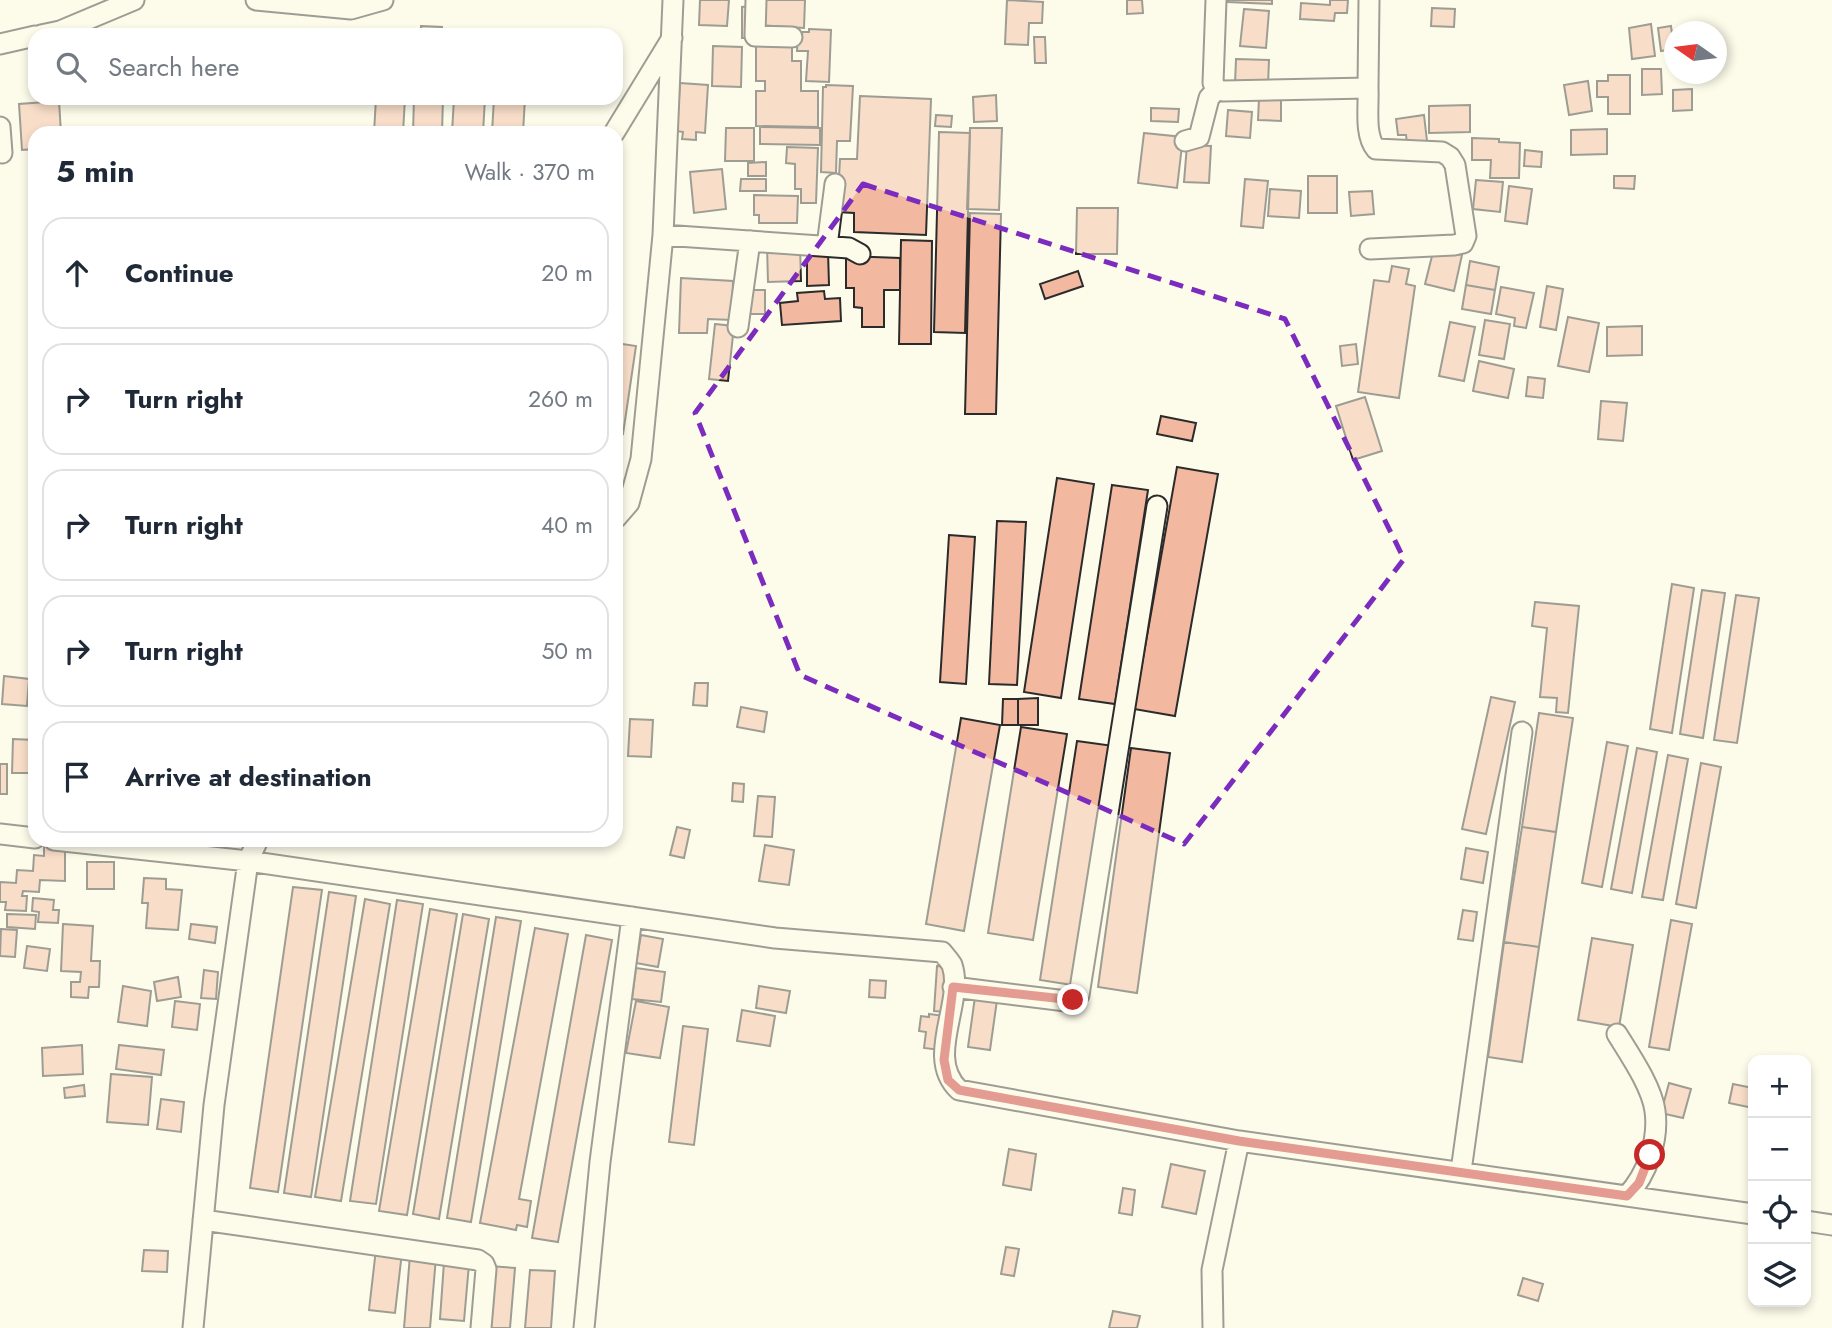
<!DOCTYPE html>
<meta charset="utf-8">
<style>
body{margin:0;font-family:Jost,sans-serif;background:#f6f6f7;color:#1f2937}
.controls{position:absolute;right:21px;bottom:21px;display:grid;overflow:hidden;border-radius:14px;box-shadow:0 4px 10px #0003}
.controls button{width:63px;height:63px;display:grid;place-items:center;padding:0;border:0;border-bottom:2px solid #e0e1e3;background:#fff;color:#1f2937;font:35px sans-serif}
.compass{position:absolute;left:1664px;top:21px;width:63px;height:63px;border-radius:50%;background:#fff;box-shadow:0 4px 10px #0003;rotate:284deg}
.stop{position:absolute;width:21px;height:21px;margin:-16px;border:5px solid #c62828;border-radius:50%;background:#fff}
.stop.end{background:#c62828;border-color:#fff;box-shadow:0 2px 7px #0008}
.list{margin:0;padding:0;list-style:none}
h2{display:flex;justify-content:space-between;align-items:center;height:91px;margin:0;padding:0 28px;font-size:30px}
h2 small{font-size:23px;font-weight:400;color:#747a83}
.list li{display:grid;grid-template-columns:46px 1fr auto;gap:21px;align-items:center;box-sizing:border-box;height:112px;margin:0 14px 14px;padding:0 14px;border:2px solid #e0e1e3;border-radius:21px}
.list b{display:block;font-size:26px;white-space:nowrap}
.list em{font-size:23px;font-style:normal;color:#747a83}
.icon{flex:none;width:38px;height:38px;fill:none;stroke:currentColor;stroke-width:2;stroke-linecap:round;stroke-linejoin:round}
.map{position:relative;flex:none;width:1832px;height:1328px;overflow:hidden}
.search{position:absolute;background:#fff;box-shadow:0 4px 10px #0003;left:28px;top:28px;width:595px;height:77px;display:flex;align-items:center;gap:18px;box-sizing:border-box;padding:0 24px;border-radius:21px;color:#747a83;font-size:26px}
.panel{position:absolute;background:#fff;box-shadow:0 4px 10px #0003;left:28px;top:126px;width:595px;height:721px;border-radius:21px}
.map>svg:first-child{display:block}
.building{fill:#f2b8a0;stroke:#2b2b2b;stroke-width:2}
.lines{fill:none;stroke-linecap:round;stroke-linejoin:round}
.minor-casing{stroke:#2b2b2b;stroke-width:23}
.minor{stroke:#fdfbea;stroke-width:19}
.route{stroke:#c62828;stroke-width:9}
.marked{fill:none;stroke:#7b2cbf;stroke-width:5;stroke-dasharray:14 9;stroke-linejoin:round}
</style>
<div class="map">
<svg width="1832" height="1328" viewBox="0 0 1832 1328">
<rect width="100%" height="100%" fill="#fdfbea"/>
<!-- building -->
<path class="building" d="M700,0H729L727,26L699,25Z
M759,0H805L804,28L757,25Z
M1007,0L1043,2L1042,23H1029L1028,45L1005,44Z
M1127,0H1142L1143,13L1127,14Z
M1228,0H1272V4L1228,2Z
M1330,0H1348L1347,13H1335L1334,21L1300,19L1301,3L1330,5Z
M752,6V38H742V7Z
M1432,8L1455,9L1454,27L1431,26Z
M1244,9L1269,11L1266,48L1240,46Z
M1651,24L1655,56L1632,59L1629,28Z
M421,26L442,27V35H421Z
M1671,26L1674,49L1661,51L1658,28Z
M809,29L831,30L829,82L806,81L808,51H797L798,32H809Z
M1034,37H1045L1046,63H1035Z
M756,38H792V61H801V91H818V127L756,126V91H765V81H756Z
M713,46L742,47L741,87L712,86Z
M1236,59L1269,60L1268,85L1235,84Z
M1642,69H1661L1662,94L1642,95Z
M1608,75H1630V114H1608V97H1597V81H1608Z
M1588,81L1592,111L1569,115L1564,85Z
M680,83L708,85L705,133L696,132V140L682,139L683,132L677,131Z
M826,85L853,86L850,141H837L836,173L821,172L823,87H826Z
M1692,89V110L1673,111V90Z
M996,95L997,121L974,122L973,97Z
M860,96L931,99L926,235L854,232V213L837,212L840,159H857Z
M376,98H405L403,133H374Z
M414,98H443L442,133H413Z
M454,98H485L483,133H452Z
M494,98H525L523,133H492Z
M1259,98L1281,99V121L1258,120Z
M59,101L61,133H35V149L22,150L19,104Z
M1470,105V132L1429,133V106Z
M1151,108L1179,109L1178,122L1151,121Z
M1228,110L1252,112L1250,138L1226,136Z
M936,115L952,116L951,127L935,126Z
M1424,115L1427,141L1407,143L1406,135H1398L1396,119Z
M760,127L820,128V145L760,144Z
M726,128H754V161H725Z
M970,128H1002L999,210L967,209Z
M1607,129V154L1571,155V130Z
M939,132L970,133L965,333L934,332Z
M1144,133L1183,137L1177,188L1138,183Z
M1472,138L1499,139V142L1520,143L1519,178H1490L1491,160H1472Z
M1187,145L1211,146L1209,183L1184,182Z
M787,147L818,148L816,203H801V189H795V164L786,163Z
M1525,150L1542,152L1541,167L1524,166Z
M766,162V176H748V163Z
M722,169L726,209L694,213L690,172Z
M1308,176H1337V213H1308Z
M1614,176H1635L1634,189L1614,188Z
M741,179H766V191H740Z
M1245,179L1268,181L1263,228L1241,226Z
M1476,180L1503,182L1500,212L1473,209Z
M1509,186L1532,189L1527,224L1505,221Z
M1270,189L1301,191L1299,218L1268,216Z
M1372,191L1374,214L1351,216L1349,192Z
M754,195L798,196L797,223H759V215H754Z
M1077,208H1118L1117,254H1076Z
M970,213L1001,214L996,414H965Z
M901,240L932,241L931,344H899Z
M800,245L801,281L768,282L767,246Z
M1434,248L1462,255L1454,291L1425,284Z
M828,251L829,285L807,286V252Z
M846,256L900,258V290H884V327H862V308L854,307V288H846Z
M1470,261L1499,267L1495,290L1466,285Z
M1392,266L1409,269L1406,284L1415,286L1399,398L1358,392L1374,280L1389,282Z
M1078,271L1083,286L1045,299L1040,284Z
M681,278L733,281L732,320L708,319L707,333H679Z
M1466,285L1495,290L1491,314L1462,309Z
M1547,286L1563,289L1556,330L1540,327Z
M1501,287L1534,293L1526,328L1514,326L1515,318L1496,314Z
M748,290H765V314H748Z
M824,291L825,299L840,298L841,321L782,325L780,303L798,301L797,293Z
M1568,317L1599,323L1589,372L1558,366Z
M1485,320L1510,324L1504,359L1479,355Z
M1450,322L1475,327L1464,381L1439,376Z
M715,324L734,326L728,381L709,379Z
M1642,326V355L1607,356V327Z
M616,343L636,346L623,434L616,433Z
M1356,344L1358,364L1342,366L1340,346Z
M1479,361L1514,369L1508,398L1473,391Z
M1528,377L1545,379L1543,398L1526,396Z
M1365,397L1382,451L1353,460L1336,406Z
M1601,401L1627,403L1623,441L1598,439Z
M1161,416L1196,423L1192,441L1157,434Z
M1177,467L1218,474L1175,716L1134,709Z
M1057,478L1094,484L1061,698L1024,692Z
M1112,485L1148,490L1115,704L1079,699Z
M997,521L1026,522L1017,685L989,684Z
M949,535L975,537L966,684L940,682Z
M1672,584L1694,588L1672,733L1650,729Z
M1702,590L1725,593L1703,738L1680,734Z
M1736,595L1759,598L1737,743L1714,740Z
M1535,602L1579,606L1568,713L1556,712L1557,698L1540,697L1547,628L1532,626Z
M4,676L29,679L27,706L2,704Z
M695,683H708L707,706L693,705Z
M1491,697L1515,702L1486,834L1462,829Z
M1038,698V725H1018V699Z
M1003,699H1018V725H1002Z
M741,707L767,712L764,732L737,727Z
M1539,713L1573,718L1556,832L1522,827Z
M961,718L1000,725L964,931L926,924Z
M630,719L653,720L651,757L628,756Z
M1021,727L1067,734L1033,940L988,933Z
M13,739L35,740V773H12Z
M1077,741L1121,747L1085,987L1040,980Z
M1607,742L1628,746L1602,887L1582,883Z
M1131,748L1170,753L1137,993L1098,987Z
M1637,748L1657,752L1632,893L1611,889Z
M1668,755L1688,759L1663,900L1642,897Z
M1701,763L1721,767L1696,908L1676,904Z
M0,764H7V794H0Z
M733,783L744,784L743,802L732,801Z
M758,796L775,797L772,837L754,836Z
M677,827L690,830L684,858L670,855Z
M1522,827L1556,832L1539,947L1504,942Z
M44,843L65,845V881L40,880L39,892L23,891L22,896H27L26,911L5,910L6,902H0V882L16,883L17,870L33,871L34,855L44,856Z
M765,845L794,850L789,885L759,881Z
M1466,848L1488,852L1483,883L1461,879Z
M87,862H114V889H87Z
M144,878L166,879V889L182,890L178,930L146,928L148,903H142Z
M293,887L322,890L278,1192L250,1188Z
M329,892L356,896L311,1197L284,1193Z
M33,898L54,900L53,910H59L58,923L38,922L39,912L32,911Z
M365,899L390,904L341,1201L315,1197Z
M397,900L423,904L376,1204L350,1201Z
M430,909L457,914L407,1215L379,1211Z
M1463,910L1477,912L1473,941L1458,939Z
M7,914L36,915L35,929L7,927Z
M463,914L489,919L439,1219L413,1214Z
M496,917L521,921L471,1222L447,1218Z
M1671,920L1692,924L1669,1050L1649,1047Z
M63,924L93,926L91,961H100L99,987H89L88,998L71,997V982H80L81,972L61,971Z
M191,924L217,927L215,943L189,939Z
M535,928L568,934L519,1199L531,1201L527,1227L517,1225L516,1230L480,1223Z
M1,929L17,930L15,957L0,956Z
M586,935L612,940L558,1242L532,1238Z
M641,935L663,939L658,967L636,963Z
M1592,938L1633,945L1619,1027L1578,1020Z
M1504,942L1539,947L1522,1062L1488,1057Z
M27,946L50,949L47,971L24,968Z
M937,966L950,967L947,1012L934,1011Z
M636,968L665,972L661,1002L632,999Z
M204,970L218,972L216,999L201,998Z
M178,977L181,997L157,1001L154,982Z
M870,980L886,981L885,998L869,997Z
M123,986L151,991L147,1026L118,1022Z
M759,986L790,991L786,1013L756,1008Z
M975,997L997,1000L990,1050L968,1047Z
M175,1001L200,1004L197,1030L172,1027Z
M636,1001L669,1007L660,1058L626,1053Z
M742,1010L775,1016L770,1046L737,1041Z
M929,1014L945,1016L940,1050L924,1048L926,1032L919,1031L921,1016L929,1017Z
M683,1026L708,1029L694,1145L669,1142Z
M82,1045L83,1074L43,1076L42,1048Z
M119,1045L164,1050L161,1075L116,1069Z
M111,1074L152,1077L148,1125L107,1122Z
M1669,1083L1691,1089L1683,1118L1661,1113Z
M1733,1084L1753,1088V1108L1729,1103Z
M84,1085L85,1096L65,1098L64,1088Z
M161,1099L184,1102L181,1132L157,1129Z
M1009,1149L1036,1154L1031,1190L1003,1185Z
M1171,1164L1205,1171L1196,1214L1162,1207Z
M1123,1188L1135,1190L1132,1215L1119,1213Z
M1006,1247L1019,1249L1014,1276L1001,1274Z
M376,1249L402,1252L395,1313L369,1310Z
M144,1250L168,1251L167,1272L142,1271Z
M410,1255L436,1257L430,1328H404Z
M444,1262L469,1264L464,1321L440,1319Z
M489,1266L515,1268L510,1328H484Z
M530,1270L555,1271L551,1328H525Z
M1523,1278L1543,1284L1538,1301L1518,1295Z
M1113,1311L1140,1316L1137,1328H1109Z"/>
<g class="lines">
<defs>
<path id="minor" d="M256,0L351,9L383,0
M756,0L755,36L792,37
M1216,0L1213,83L1217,89L1223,91L1368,88C1369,106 1364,135 1376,149L1442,152L1450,157L1455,165L1466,236L1463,243L1454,245L1370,249
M41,35L60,31L134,0
M0,44L35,36
M1368,88L1369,0
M0,127L2,153
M614,133L672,38
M1185,141L1199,137L1209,98L1217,89
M663,235L849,248L860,254
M827,246L835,184
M738,327L750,241
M616,518L629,503L641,459L663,235L673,0
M0,834L35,838
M54,840L248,861L775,938L942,952C945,956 950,961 952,965C965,1003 924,1057 959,1090L1239,1141L1753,1214
M953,987L1066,1001L1074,1000L1079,995L1157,506
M1617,1034C1630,1055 1652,1087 1655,1111C1659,1141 1647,1174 1627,1196
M1461,1171L1522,732
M203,1220L478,1260L484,1264L486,1269L481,1328
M1806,1221L1832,1225
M193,1328L214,1105L248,861L258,840
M584,1328L600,1162L632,917
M1213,1328L1212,1270L1239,1141"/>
</defs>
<!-- minor casing -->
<use href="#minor" class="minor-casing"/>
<!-- minor -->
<use href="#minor" class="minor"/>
</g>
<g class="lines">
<!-- route -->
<path class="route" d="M1073,1000L953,987L944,1060L948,1080L959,1090L1239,1141L1627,1196L1639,1183L1650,1155"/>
</g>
<!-- marked area -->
<path d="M0 0H1832V1328H0ZM863,184L1285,319L1404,559L1184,844L800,675L695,413Z" fill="#fdfbea" fill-opacity=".55" fill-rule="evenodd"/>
<path class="marked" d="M863,184L1285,319L1404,559L1184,844L800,675L695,413Z"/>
</svg>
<div class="controls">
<button>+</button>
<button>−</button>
<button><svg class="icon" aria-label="locate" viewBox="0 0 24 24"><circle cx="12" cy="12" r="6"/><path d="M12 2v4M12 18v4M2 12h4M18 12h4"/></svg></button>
<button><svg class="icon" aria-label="layers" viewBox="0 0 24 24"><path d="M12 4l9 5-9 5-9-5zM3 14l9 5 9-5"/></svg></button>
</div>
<svg class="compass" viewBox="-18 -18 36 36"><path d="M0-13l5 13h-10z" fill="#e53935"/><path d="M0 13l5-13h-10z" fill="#747a83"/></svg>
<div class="stop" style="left:1650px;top:1155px"></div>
<div class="stop end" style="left:1073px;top:1000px"></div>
<div class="search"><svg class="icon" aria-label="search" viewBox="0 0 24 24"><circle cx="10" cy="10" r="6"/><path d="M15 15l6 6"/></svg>Search here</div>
<section class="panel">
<h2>5 min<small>Walk · 370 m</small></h2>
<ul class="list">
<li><svg class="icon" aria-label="ahead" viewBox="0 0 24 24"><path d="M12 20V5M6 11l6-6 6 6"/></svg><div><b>Continue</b></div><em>20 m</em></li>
<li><svg class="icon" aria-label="right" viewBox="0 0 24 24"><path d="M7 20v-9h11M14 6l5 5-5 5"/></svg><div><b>Turn right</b></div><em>260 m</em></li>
<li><svg class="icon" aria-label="right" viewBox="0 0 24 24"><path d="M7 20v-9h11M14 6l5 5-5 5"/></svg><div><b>Turn right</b></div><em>40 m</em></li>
<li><svg class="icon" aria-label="right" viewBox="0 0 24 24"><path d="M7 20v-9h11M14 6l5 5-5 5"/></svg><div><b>Turn right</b></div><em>50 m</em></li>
<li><svg class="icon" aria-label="arrive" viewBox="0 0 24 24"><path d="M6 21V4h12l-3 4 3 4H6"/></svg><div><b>Arrive at destination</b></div></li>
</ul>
</section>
</div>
